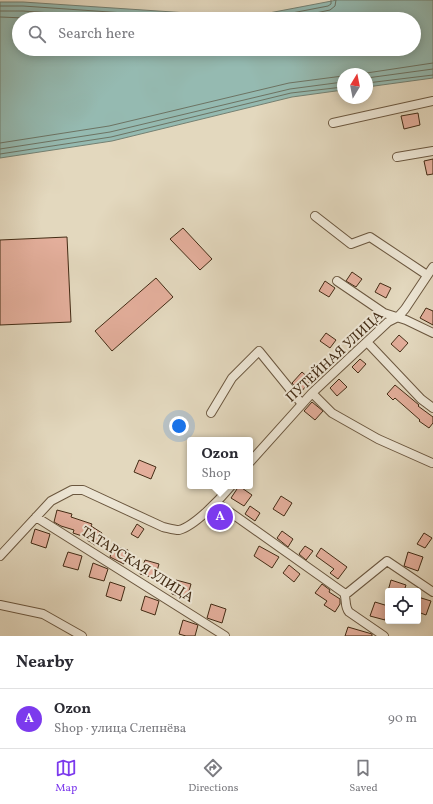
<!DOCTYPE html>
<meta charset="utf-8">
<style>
body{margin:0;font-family:Vollkorn,serif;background:#f2f2f3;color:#2b2b33}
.controls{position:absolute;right:12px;bottom:12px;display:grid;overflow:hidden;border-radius:4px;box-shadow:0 2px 10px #0003}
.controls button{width:36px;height:36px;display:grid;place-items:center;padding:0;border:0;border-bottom:1px solid #e1e1e2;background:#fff;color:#2b2b33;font:20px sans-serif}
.compass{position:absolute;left:337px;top:68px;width:36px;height:36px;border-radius:50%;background:#fff;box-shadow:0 2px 10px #0003;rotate:10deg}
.you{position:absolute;left:179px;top:426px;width:14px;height:14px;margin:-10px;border:3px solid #fff;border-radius:50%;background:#1a73e8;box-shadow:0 0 0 6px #1a73e833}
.badge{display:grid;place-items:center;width:26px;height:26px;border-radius:50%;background:#7c3aed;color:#fff;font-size:13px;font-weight:700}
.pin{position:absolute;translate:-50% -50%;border:2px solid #fff;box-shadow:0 1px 4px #0006}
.popup{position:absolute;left:187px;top:437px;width:66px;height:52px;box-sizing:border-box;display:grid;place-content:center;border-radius:4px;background:#fff;filter:drop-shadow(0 1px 3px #0005);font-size:13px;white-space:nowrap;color:#7c7c81}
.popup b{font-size:15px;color:#2b2b33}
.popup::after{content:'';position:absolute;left:50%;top:100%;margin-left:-8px;border:8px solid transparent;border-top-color:#fff}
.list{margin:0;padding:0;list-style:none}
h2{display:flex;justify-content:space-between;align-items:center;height:52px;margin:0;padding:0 16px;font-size:17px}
h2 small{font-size:13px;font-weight:400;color:#7c7c81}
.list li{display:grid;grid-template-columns:26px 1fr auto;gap:12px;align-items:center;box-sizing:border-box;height:60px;padding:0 16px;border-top:1px solid #e1e1e2}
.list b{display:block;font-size:15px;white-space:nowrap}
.list p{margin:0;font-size:13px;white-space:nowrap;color:#7c7c81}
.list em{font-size:13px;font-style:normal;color:#7c7c81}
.icon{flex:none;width:22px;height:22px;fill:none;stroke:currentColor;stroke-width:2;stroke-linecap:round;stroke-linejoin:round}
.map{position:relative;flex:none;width:433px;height:636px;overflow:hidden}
.search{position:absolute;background:#fff;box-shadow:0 2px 10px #0003;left:12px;right:12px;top:12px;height:44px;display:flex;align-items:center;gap:10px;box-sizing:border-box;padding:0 14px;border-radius:22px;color:#7c7c81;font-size:15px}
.sheet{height:112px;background:#fff}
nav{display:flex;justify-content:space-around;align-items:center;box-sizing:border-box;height:56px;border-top:1px solid #e1e1e2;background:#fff;font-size:11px;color:#7c7c81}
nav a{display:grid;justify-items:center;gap:2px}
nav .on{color:#7c3aed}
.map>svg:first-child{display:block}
.water{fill:#95bab1;stroke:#748173;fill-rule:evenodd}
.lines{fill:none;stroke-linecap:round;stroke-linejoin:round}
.shore{stroke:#6c7363;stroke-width:1}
.building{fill:#e3ae9b;stroke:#432c15}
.minor-casing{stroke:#6b573f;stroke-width:10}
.minor{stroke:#ede6d5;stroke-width:8}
.labels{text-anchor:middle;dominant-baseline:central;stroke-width:4;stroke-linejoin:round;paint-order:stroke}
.street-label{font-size:14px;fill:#432c15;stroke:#ede6d5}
</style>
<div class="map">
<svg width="433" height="636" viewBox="0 0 433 636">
<rect width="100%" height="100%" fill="#e3d8be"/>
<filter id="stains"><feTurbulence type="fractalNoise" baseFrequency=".005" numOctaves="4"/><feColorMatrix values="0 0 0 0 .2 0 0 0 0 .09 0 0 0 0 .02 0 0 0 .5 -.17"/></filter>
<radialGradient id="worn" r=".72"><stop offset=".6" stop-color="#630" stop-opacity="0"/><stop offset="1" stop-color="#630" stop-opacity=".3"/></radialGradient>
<!-- water -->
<path class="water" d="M337,0H433V78L367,87V74H343V90L292,97L112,141L0,158V2H23L248,17ZM19,19H414V49H19Z"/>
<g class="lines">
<!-- shore -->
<path class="shore" d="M0,6H23L211,19
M0,11H23L137,19
M0,17L48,19
M261,19L328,6L331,4V0
M287,19L330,10L335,6L336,0
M360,74L433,63
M367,78L433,69
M367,83L433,75
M0,143L109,126L289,83L343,76
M0,149L110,132L290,89L343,82
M0,154L111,137L291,93L343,87"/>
</g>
<!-- building -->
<path class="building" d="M418,113L420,125L404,129L401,116Z
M433,159V174L427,175L424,161Z
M183,228L212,259L200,270L170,239Z
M67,237L71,322L0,325V240Z
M352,272L362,279L356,287L346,281Z
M156,278L173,297L112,351L95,331Z
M325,281L335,288L329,297L319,291Z
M380,283L391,288L386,298L375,292Z
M426,308L433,311V325L420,318Z
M364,327L368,332L359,339L355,334Z
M326,333L336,340L330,348L320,341Z
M399,335L408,343L400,352L391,344Z
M360,359L366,364L358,373L352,367Z
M302,372L311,380L301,392L292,383Z
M339,379L347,387L337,396L330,388Z
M395,385L419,405L418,406L433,417V423L429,428L419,421L420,420L395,398L393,400L387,394Z
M312,402L323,411L315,420L304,411Z
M139,460L156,467L151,479L134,472Z
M239,486L252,495L244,506L231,498Z
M281,496L292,503L284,516L273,509Z
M250,506L260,513L255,521L245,514Z
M57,510L72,514L71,517L92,524L91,526L102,533L95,545L87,540L88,538L73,533L74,530L61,526L54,522Z
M220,514L229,520L223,529L214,523Z
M137,524L144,529L138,538L131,534Z
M35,529L50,534L46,548L31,543Z
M282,531L293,539L288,547L277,538Z
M424,533L432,538L425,548L417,544Z
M113,546L128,550L124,564L110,557Z
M259,546L279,557L272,568L254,556Z
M305,546L313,551L306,560L299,554Z
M321,548L347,567L338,579L330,573L334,569L316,556Z
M68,552L82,556L78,570L63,566Z
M408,552L423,557L418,571L404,566Z
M145,560L159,564L155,578L140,574Z
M93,563L108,569L104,581L89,577Z
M289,565L300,574L294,582L283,573Z
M176,580L191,584L187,598L172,594Z
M391,580L406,585L404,591H388Z
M110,582L125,587L121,601L106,596Z
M322,584L330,590L329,592L340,599V604L335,612L324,605L327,601L315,593Z
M145,596L159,601L155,615L141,610Z
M418,597L431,601L426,615L418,612Z
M375,602L388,606L385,620L370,616Z
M211,604L226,609L222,623L207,618Z
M183,620L198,625L195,636H186L179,634Z
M348,627L372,634V636H345Z"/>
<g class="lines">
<defs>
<path id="minor" d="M333,123L433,101
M397,157L433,151
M315,216L351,244L370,237L427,275
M337,281L384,313L406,320L433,333
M367,342L421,399L433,408
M312,393L332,413L378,439L432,463
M211,413L232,378L259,351L302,404
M250,462L312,393L388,322L398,317L405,309L433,267
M217,503L344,593C347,599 344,606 349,612L384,636
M36,517L225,636
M0,556L51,501L72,490H83L163,527C168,528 174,530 179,530C195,526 220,499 231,486
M345,595L387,561L433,592
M0,605L43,614L82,636"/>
</defs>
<!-- minor casing -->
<use href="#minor" class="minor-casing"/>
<!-- minor -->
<use href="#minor" class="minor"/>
</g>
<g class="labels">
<!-- street labels -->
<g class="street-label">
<text transform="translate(335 357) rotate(-43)">ПУТЕЙНАЯ УЛИЦА</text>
<text transform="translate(137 565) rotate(32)">ТАТАРСКАЯ УЛИЦА</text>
</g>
</g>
<rect width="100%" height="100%" filter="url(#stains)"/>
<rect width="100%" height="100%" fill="url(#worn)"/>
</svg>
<div class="controls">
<button><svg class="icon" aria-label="locate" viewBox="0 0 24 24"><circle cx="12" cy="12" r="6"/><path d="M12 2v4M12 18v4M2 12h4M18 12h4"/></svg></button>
</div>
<svg class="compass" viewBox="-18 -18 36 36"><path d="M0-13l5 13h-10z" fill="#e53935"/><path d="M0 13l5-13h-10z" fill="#7c7c81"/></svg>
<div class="you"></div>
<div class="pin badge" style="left:220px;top:517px">A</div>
<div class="popup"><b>Ozon</b>Shop</div>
<div class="search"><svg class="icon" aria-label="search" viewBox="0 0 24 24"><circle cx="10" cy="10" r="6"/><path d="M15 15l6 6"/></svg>Search here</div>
</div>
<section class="sheet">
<h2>Nearby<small></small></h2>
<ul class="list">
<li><span class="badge">A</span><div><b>Ozon</b><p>Shop · улица Слепнёва</p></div><em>90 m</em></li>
</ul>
</section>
<nav>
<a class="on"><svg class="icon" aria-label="map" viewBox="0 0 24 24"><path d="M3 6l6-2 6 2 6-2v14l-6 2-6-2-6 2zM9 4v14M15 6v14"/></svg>Map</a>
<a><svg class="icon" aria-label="directions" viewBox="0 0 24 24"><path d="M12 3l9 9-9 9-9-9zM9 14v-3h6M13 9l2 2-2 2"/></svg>Directions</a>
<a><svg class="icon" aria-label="saved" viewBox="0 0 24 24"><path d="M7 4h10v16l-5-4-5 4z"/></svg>Saved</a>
</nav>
